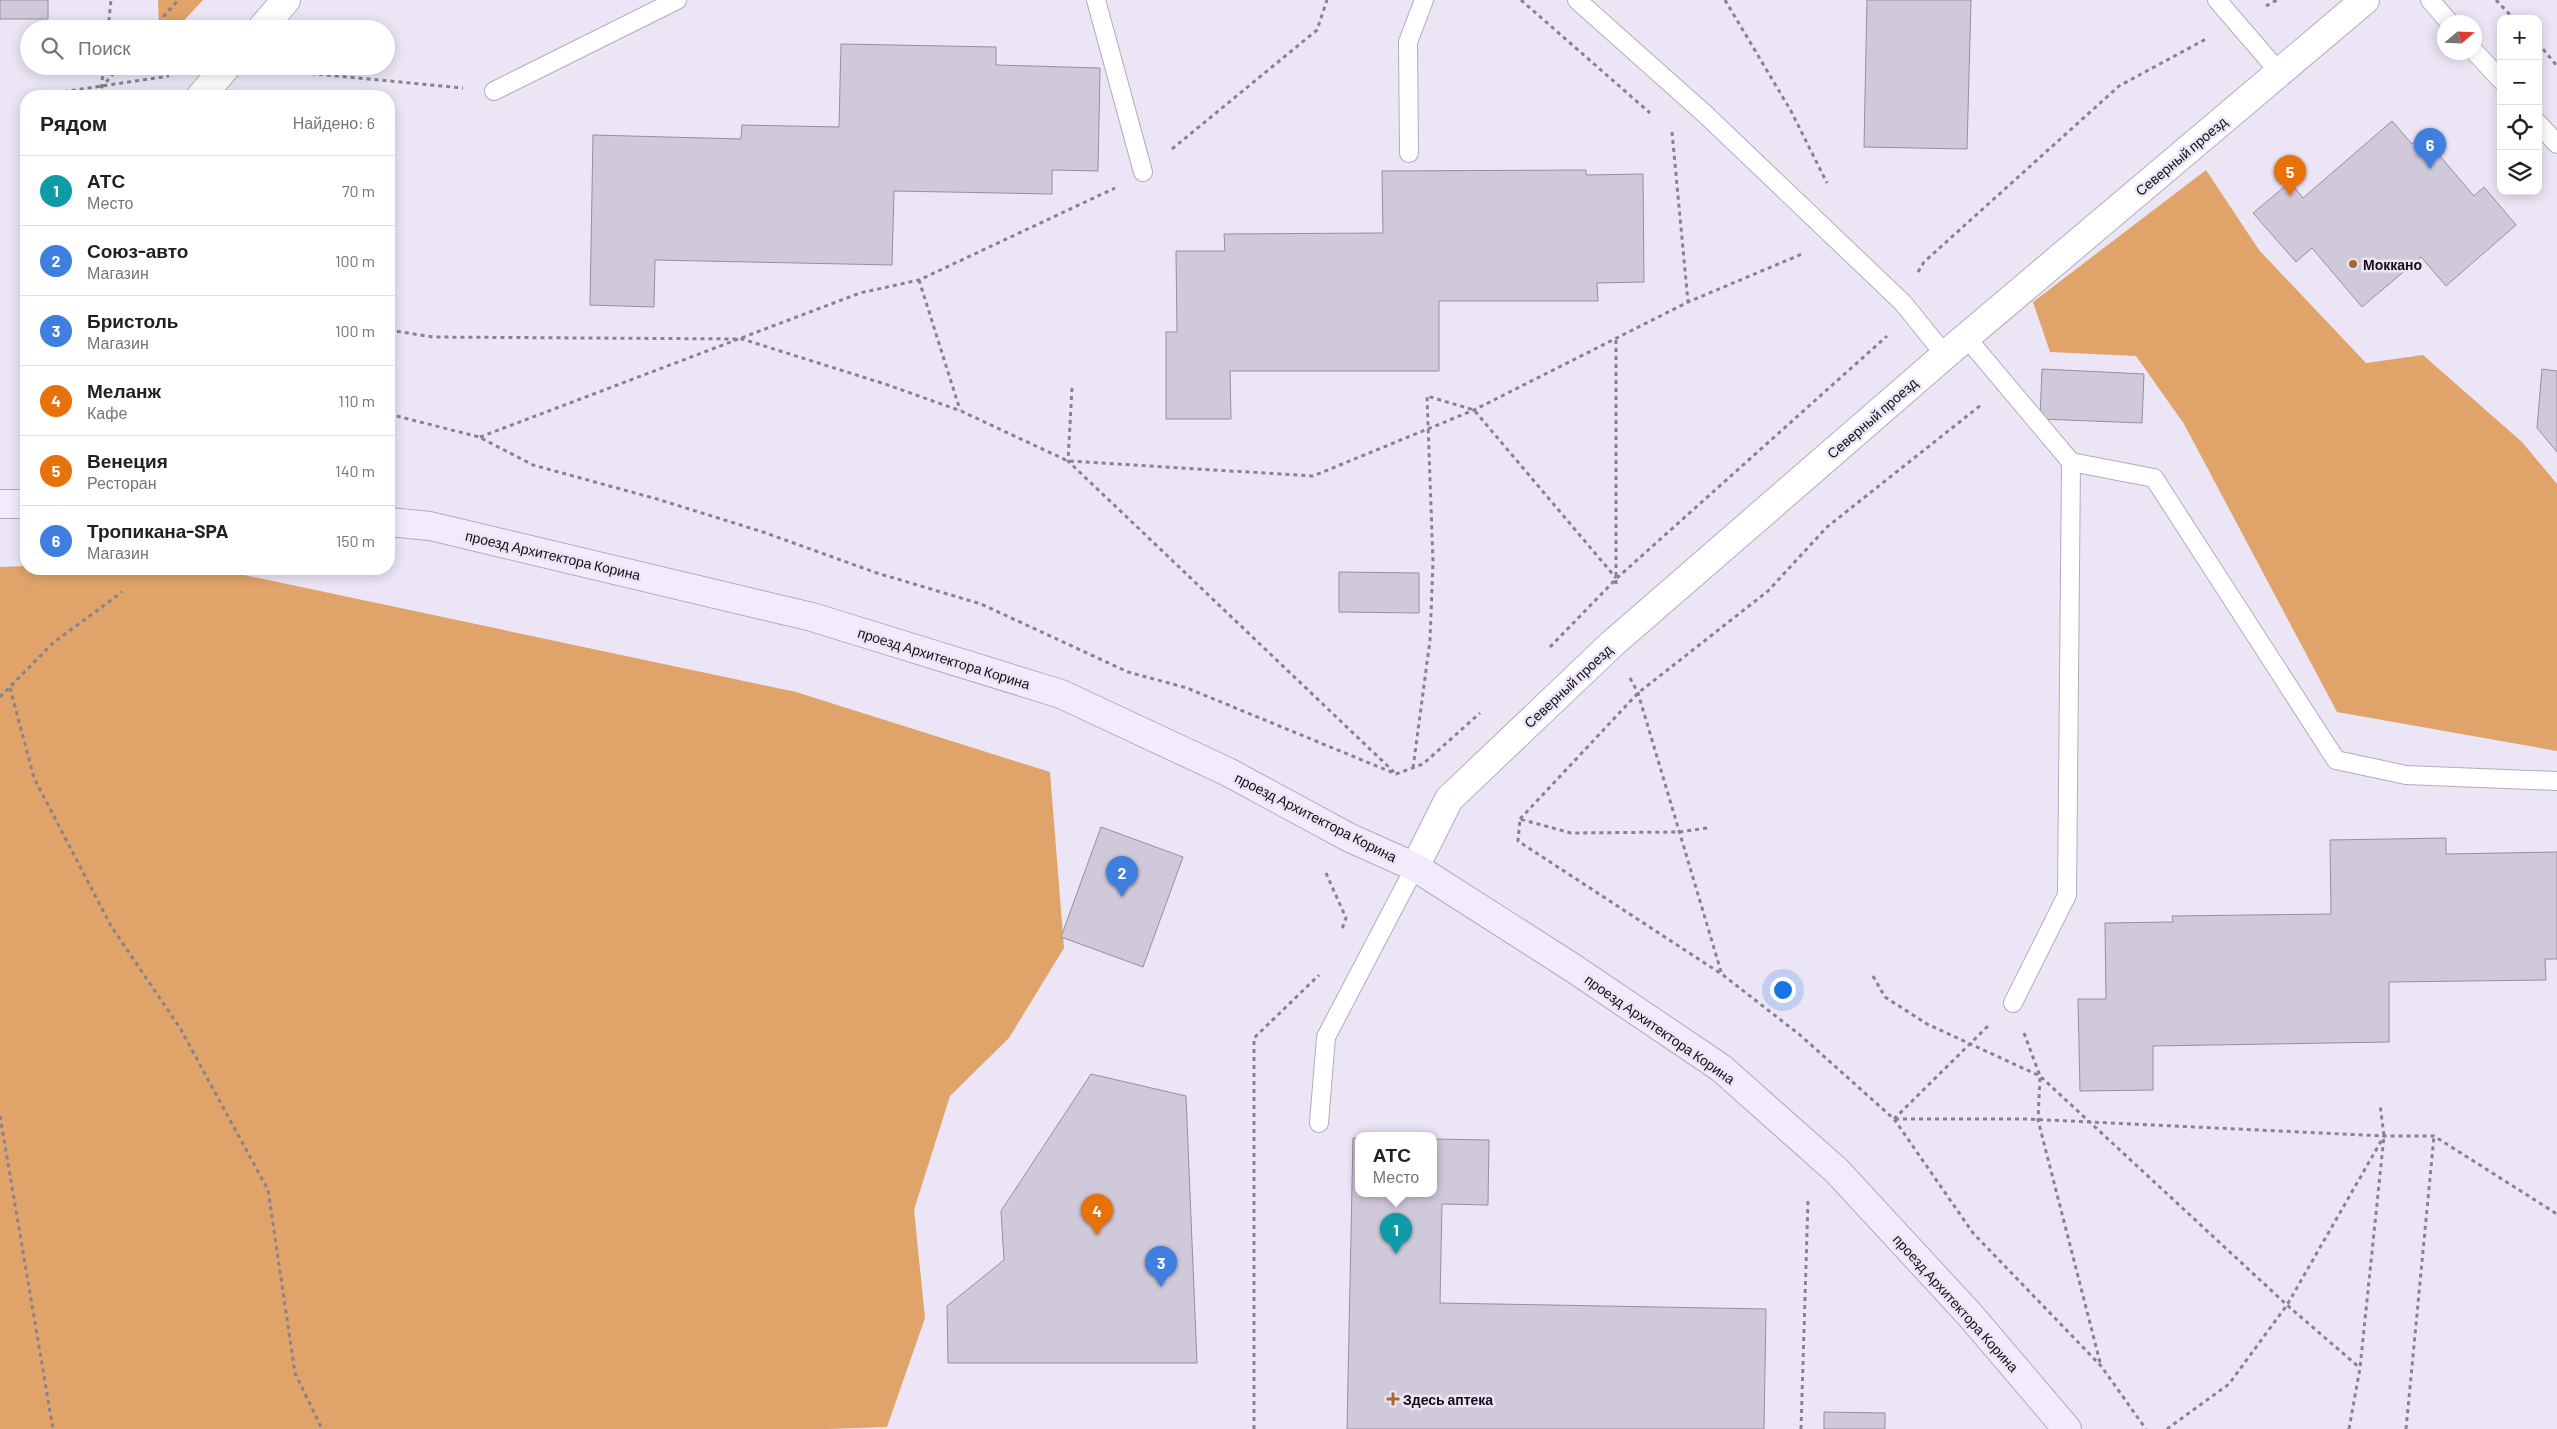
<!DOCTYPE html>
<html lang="ru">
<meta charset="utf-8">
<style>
body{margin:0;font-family:Barlow,sans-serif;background:#f2f2f2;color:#202124}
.controls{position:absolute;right:15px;top:15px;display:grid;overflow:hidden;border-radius:10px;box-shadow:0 2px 12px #0003}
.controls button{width:45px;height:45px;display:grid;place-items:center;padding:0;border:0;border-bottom:1px solid #e0e0e0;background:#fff;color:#202124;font:25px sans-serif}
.compass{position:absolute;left:2437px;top:15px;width:45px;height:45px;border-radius:50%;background:#fff;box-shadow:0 2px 12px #0003;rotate:71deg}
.you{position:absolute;left:1782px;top:989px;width:18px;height:18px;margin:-12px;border:4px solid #fff;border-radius:50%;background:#1a73e8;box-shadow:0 0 0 8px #1a73e833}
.badge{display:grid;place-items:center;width:32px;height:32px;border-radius:50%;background:#a56a2b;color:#fff;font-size:16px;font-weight:700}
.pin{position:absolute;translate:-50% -41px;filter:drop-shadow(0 1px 2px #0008)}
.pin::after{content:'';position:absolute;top:26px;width:18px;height:15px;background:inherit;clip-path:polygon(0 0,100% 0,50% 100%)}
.popup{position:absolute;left:1355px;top:1132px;width:82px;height:65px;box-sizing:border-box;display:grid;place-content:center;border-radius:10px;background:#fff;filter:drop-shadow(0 1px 4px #0005);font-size:16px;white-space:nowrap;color:#757577}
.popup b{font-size:19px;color:#202124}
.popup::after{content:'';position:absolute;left:50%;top:100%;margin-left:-10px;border:10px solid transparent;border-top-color:#fff}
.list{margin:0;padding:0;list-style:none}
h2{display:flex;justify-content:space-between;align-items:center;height:65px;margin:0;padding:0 20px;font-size:21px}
h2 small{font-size:16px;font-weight:400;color:#757577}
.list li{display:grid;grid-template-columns:32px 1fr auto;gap:15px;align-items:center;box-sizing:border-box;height:70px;padding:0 20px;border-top:1px solid #e0e0e0}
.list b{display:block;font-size:19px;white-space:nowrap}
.list p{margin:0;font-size:16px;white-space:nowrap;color:#757577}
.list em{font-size:16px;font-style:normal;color:#757577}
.icon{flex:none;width:28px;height:28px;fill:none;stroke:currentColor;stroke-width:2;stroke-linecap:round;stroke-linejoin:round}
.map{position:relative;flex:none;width:2557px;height:1429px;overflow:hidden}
.search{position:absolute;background:#fff;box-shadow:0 2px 12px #0003;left:20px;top:20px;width:375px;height:55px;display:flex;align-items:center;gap:12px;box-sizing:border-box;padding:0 18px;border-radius:28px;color:#757577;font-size:19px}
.panel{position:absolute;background:#fff;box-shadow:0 2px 12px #0003;left:20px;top:90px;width:375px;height:485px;border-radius:20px}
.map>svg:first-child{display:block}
.forest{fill:#e0a46a}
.building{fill:#d0c9da;stroke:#958f9f}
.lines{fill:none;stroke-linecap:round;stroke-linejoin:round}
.lane-casing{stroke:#b2acbd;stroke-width:20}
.street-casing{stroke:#b2acbd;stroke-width:30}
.secondary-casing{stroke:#b2acbd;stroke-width:30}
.path{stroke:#87838e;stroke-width:3;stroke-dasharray:4 4;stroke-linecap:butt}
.lane{stroke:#fff;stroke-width:18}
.street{stroke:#fff;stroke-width:28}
.secondary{stroke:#f2ebfc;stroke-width:28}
.poi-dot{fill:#a56a2b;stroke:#ebe5f6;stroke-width:2}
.labels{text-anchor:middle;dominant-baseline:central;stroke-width:5;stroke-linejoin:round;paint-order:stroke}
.street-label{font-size:14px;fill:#121016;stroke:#ebe5f6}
.poi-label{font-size:14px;font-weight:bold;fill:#121016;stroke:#ebe5f6;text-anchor:start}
</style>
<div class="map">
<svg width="2557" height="1429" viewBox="0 0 2557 1429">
<rect width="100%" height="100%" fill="#ebe5f6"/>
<!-- forest -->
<path class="forest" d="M158,0H203L176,29H159Z
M2206,170L2259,250L2366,363L2423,355L2522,442L2557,484V751L2337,712L2184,424L2136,356L2050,352L2033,302Z
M26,566V569H216L796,692L1050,772L1064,948L1009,1038L950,1096L914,1210L925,1318L887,1427L828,1429H0V567Z"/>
<!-- building -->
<path class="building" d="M0,0H48V19H0Z
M1867,0H1971L1967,149L1864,147Z
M841,44L996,47V65L1100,68L1098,171L1052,170V194L894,191L892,265L655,260L654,307L590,305L593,135L741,139L742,125L839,127Z
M2392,121L2412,144L2422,135L2474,196L2484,187L2516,225L2446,286L2421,257L2362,307L2312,248L2296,262L2253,213L2290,182L2303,198Z
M1586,170V175L1643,174L1644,282L1597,283L1598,301H1439V371H1230L1231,419H1166V332H1177L1176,251H1225L1224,234L1383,233L1382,171Z
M2042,369L2144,374L2142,423L2040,419Z
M2542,369L2557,371V452L2537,428Z
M1339,572L1419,573V613L1339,612Z
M1101,827L1183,857L1143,967L1061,937Z
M2446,838V854L2557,852V959H2545L2546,980L2389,982V1042L2153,1046V1090L2080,1091L2078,999H2106L2105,923L2173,922L2172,916L2331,914L2330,840Z
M1091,1074L1186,1096L1197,1363H948L947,1306L1004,1260L1001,1211Z
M1353,1138H1358V1193H1434V1139L1489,1140L1488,1205L1442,1204L1440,1303L1766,1309L1764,1429H1347Z
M1824,1412L1885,1413V1429H1824Z"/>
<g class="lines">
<defs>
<path id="lane" d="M1096,0L1143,172
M1577,0L1706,115L1903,303L1945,355
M2217,0L2279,72
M2430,0L2449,22
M2474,51L2501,80
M494,91L677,0
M2538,123L2557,144
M1409,153L1408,42L1424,0
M1966,337L2071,462L2067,895L2013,1003
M2071,462L2154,478L2336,760L2406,775L2557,781
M1319,1123L1326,1037L1415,867"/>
<path id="street" d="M261,29L286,0
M201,96L227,66
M1415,867L1449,799L1613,643L1945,355L2365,0"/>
<path id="secondary" d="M0,504H26
M389,522L430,526L812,617L1061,694L1228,772L1350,838L1415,867L1573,968L1721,1068L1837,1171L1970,1315L2067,1429"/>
</defs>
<!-- lane casing -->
<use href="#lane" class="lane-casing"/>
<!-- street casing -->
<use href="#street" class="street-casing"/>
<!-- secondary casing -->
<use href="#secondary" class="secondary-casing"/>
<!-- path -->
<path class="path" d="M1521,0L1650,113
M1725,0L1791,111L1827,183
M2496,0L2514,19
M2266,6L2277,0
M108,29L111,0
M153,29L178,0
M2538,43L2557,66
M263,69L463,88
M101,88L120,66
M48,94L169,76
M100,96L104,66
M1672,132L1688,302
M1172,149L1317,30L1327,0
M1918,272L1924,262L2119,86L2206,39
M919,280L960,410
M389,330L433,337L742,339L885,384L961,411L1068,461L1313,476L1474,410L1688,302L1802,254
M1616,340V588
M1072,388L1068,461L1394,772
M389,414L479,437L533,465L657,499L763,532L877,573L981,604L1128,672L1187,688L1396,774L1423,764L1480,713
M480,437L860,293L919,280L1115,188
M1550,647L1617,578L1887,336
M1630,678L1638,693L1722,975
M10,688L34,778L111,926L180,1028L268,1190L295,1373L322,1429
M0,697L53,643L122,592
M1413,768L1430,640L1433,562L1427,396L1474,410L1616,578
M1520,819L1638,693L1768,591L1827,527L1981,405
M1707,828L1679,832L1571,833L1520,819L1518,841L1723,975L1800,1035L1894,1119L1973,1233L2101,1366L2146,1429
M1326,873L1346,918L1341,932
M1873,976L1885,997L1927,1024L2040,1076L2287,1305L2360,1368
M2024,1033L2040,1076L2038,1120L2101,1366
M0,1116L53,1429
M1894,1119L1990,1024
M1895,1119H2027L2384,1136
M1254,1429V1038L1319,975
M1801,1429L1808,1200
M2167,1429L2229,1384L2287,1305L2384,1136H2434L2557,1214
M2349,1429L2360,1368L2384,1136L2380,1104
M2406,1429L2434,1136"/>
<!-- lane -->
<use href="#lane" class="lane"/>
<!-- street -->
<use href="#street" class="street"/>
<!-- secondary -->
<use href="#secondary" class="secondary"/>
</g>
<!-- markers -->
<g class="poi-dot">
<circle cx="2353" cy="264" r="5"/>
<path d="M1390.5 1391.5h5v5h5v5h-5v5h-5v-5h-5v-5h5z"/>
</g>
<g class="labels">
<!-- street labels -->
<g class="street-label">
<text transform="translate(2181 156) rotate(-40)">Северный проезд</text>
<text transform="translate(1872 418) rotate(-41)">Северный проезд</text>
<text transform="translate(553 555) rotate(13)">проезд Архитектора Корина</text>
<text transform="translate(944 658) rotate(17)">проезд Архитектора Корина</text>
<text transform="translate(1568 686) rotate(-43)">Северный проезд</text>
<text transform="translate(1316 817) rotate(27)">проезд Архитектора Корина</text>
<text transform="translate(1660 1029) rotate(35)">проезд Архитектора Корина</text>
<text transform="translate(1956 1303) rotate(48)">проезд Архитектора Корина</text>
</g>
<!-- poi labels -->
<g class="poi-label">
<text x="2363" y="264">Моккано</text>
<text x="1403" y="1399">Здесь аптека</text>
</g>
</g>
</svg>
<div class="controls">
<button>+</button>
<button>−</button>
<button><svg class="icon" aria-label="locate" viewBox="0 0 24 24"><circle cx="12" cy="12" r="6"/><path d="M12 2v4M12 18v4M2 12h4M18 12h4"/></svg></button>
<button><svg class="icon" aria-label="layers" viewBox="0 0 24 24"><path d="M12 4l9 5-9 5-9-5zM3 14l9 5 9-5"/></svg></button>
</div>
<svg class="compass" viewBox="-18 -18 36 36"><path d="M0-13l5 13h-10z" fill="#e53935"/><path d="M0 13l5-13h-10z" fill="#757577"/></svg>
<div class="you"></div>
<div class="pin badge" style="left:1396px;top:1254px;background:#0f9aa8">1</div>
<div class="popup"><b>АТС</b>Место</div>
<div class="pin badge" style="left:1122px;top:897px;background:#3f7fe0">2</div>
<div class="pin badge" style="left:1161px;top:1287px;background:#3f7fe0">3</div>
<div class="pin badge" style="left:1097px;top:1235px;background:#e8710a">4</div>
<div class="pin badge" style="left:2290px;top:196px;background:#e8710a">5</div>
<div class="pin badge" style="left:2430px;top:169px;background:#3f7fe0">6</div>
<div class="search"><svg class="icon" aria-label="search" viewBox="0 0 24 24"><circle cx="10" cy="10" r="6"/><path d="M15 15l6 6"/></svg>Поиск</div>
<section class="panel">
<h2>Рядом<small>Найдено: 6</small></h2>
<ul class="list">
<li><span class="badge" style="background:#0f9aa8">1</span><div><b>АТС</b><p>Место</p></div><em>70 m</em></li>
<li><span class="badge" style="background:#3f7fe0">2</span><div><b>Союз-авто</b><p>Магазин</p></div><em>100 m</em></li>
<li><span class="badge" style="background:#3f7fe0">3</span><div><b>Бристоль</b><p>Магазин</p></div><em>100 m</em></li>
<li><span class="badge" style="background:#e8710a">4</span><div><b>Меланж</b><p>Кафе</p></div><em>110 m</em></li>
<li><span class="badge" style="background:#e8710a">5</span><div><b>Венеция</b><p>Ресторан</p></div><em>140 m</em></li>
<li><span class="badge" style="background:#3f7fe0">6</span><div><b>Тропикана-SPA</b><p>Магазин</p></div><em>150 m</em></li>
</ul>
</section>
</div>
